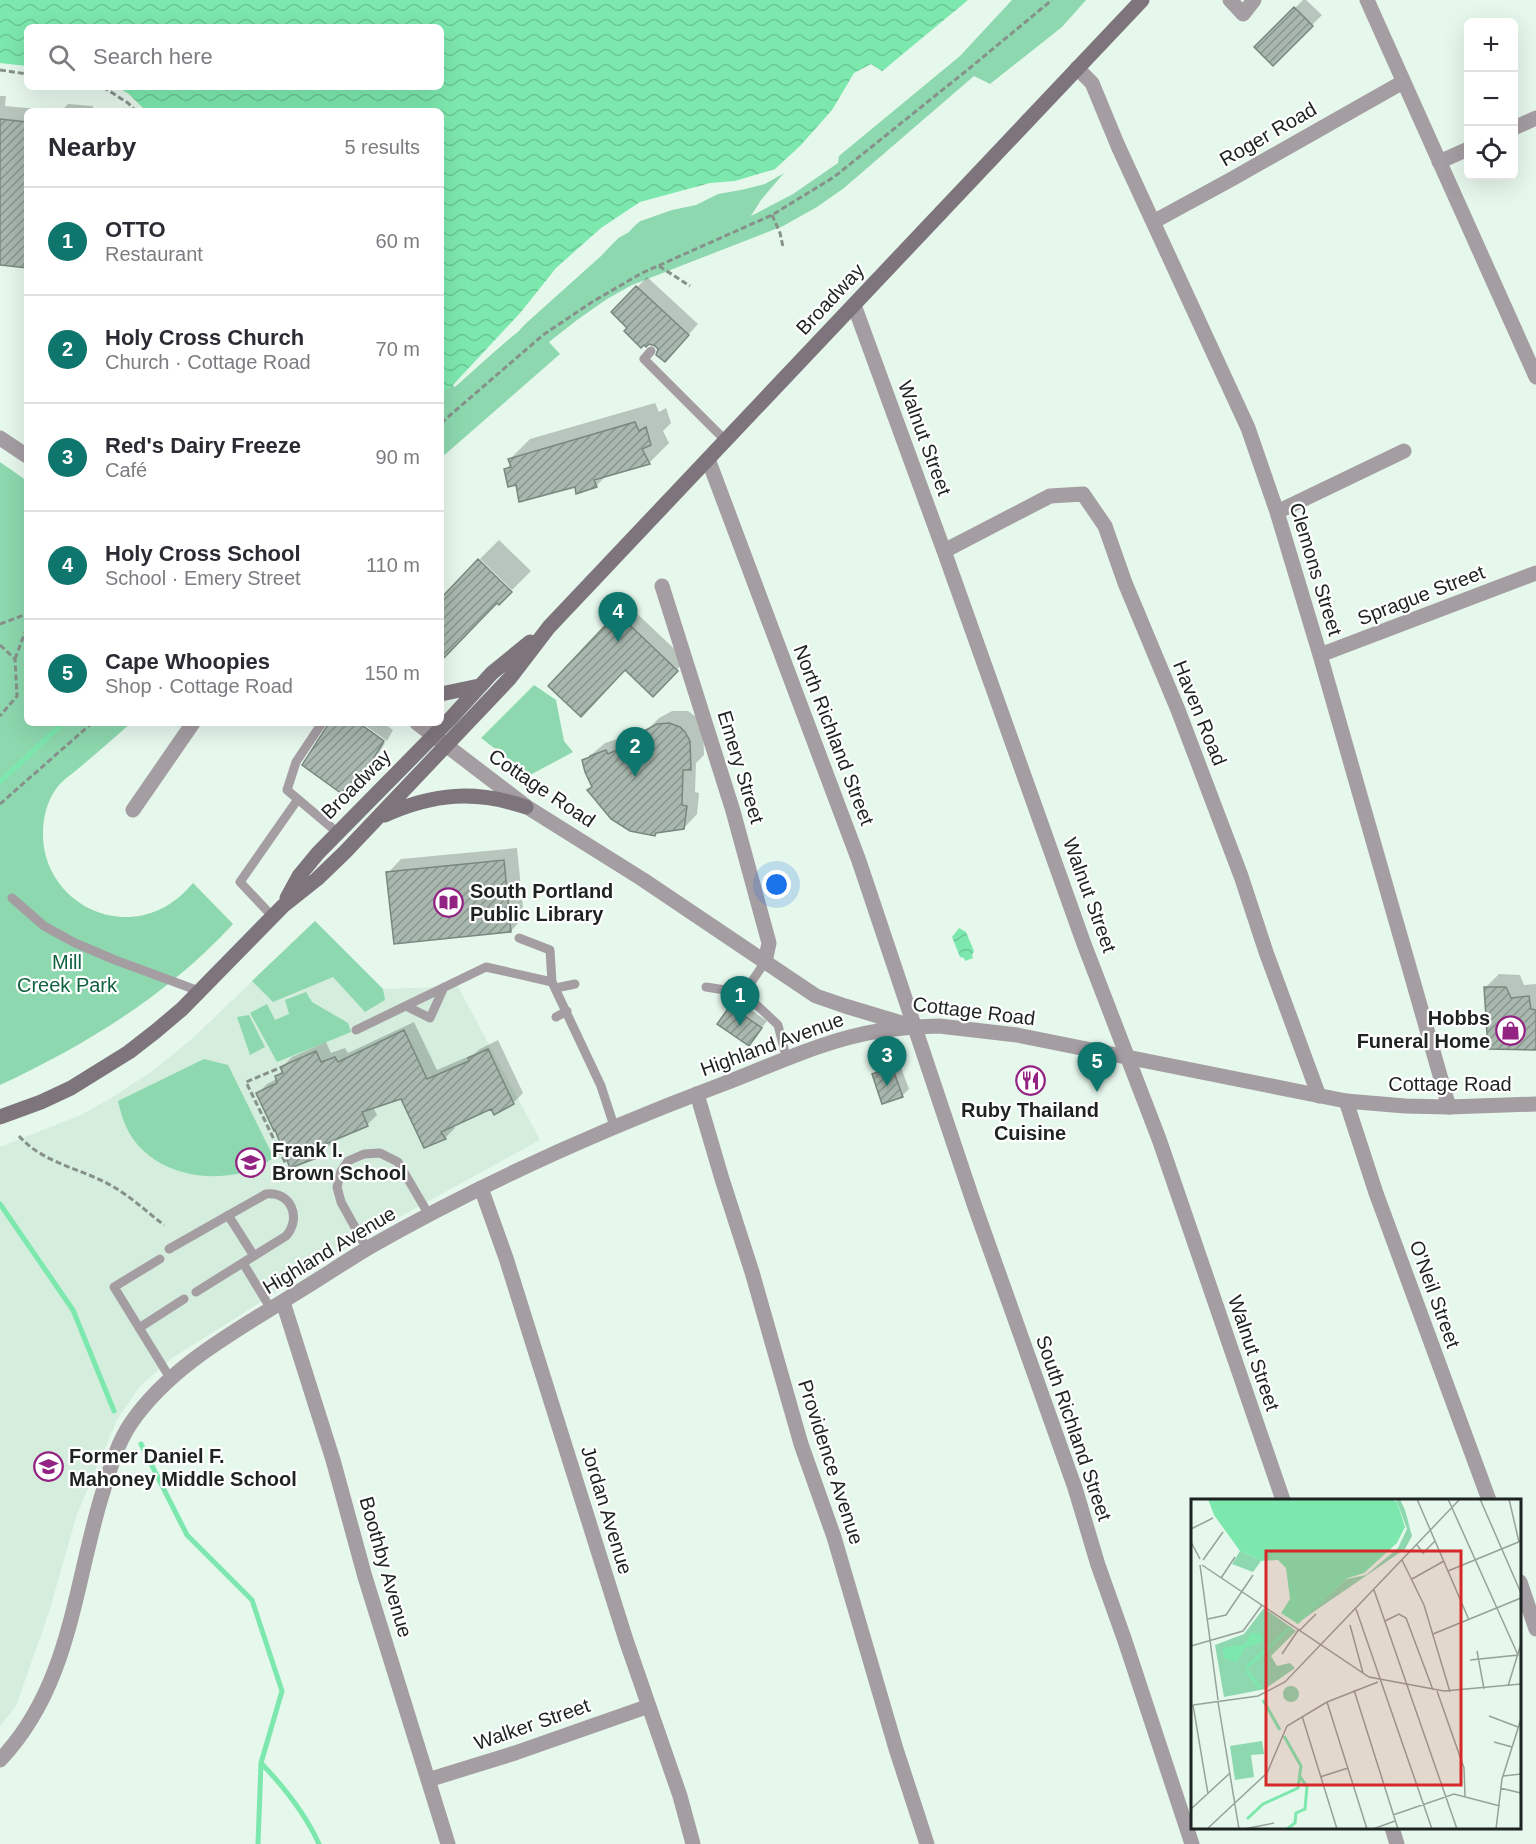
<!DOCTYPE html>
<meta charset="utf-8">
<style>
body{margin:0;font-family:Helvetica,sans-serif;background:#f7f7f7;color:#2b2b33}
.controls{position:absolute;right:18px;top:18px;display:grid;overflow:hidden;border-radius:9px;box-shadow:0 6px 24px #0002}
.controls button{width:54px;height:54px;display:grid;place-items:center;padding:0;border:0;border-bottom:2px solid #e1e1e2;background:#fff;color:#2b2b33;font:30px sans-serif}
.you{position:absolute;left:777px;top:885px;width:21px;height:21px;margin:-15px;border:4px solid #fff;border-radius:50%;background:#1a73e8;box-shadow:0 0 0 9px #1a73e833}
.badge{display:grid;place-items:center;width:39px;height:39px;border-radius:50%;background:#0f766e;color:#fff;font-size:20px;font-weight:700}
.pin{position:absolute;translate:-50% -50px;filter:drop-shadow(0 2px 3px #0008)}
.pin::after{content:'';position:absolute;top:32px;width:21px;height:18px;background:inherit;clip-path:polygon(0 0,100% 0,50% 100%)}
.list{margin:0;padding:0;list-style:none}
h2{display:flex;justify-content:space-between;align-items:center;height:78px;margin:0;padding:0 24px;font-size:26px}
h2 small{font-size:20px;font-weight:400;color:#7c7c81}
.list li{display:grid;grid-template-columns:39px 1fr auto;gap:18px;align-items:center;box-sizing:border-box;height:108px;padding:0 24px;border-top:2px solid #e1e1e2}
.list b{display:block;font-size:22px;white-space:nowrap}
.list p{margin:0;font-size:20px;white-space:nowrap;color:#7c7c81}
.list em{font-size:20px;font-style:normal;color:#7c7c81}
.icon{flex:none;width:33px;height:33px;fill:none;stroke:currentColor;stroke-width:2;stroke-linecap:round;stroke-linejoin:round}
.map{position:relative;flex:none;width:1536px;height:1844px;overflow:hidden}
.search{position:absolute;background:#fff;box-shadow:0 6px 24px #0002;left:24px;top:24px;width:420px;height:66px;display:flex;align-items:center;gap:15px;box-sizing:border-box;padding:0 21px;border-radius:9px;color:#7c7c81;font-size:22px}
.panel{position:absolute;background:#fff;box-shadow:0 6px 24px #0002;left:24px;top:108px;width:420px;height:618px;border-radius:9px}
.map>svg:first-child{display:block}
.built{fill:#d4eddd}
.park{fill:#8dd8ae}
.water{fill:url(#water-waves)}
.pier{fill:#e6f7ec}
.shadow{fill:#0003}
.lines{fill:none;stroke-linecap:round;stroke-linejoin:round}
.stream{stroke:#7ce8ae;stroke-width:5}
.building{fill:url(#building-hatch);stroke:#79887e;stroke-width:1.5}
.path{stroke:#86918a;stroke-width:3;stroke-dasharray:6 3;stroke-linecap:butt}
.service{stroke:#a49da2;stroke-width:9}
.minor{stroke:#a49da2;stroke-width:15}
.tertiary{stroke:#a49da2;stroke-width:15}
.secondary{stroke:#7e757c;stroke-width:15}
.labels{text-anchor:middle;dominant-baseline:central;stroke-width:4.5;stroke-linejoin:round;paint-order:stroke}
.street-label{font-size:20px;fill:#1d2320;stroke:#fff}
.poi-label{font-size:20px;font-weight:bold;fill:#1d2320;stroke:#fff;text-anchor:start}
.park-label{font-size:20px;fill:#11633f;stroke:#fff}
.inset-river{fill:none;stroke:#7ce8ae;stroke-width:3}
.inset-road{fill:none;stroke:#96a29a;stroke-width:1.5}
.view{fill:#d62828;fill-opacity:0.15;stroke:#d62828;stroke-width:3}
.inset-edge{fill:none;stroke:#1d2320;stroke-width:3}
</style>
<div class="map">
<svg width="1536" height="1844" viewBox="0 0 1536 1844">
<defs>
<pattern id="water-waves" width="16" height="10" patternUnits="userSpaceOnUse" patternTransform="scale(1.5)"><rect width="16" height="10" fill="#7ce8ae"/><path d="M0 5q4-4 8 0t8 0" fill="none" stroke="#6bc795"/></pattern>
<pattern id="building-hatch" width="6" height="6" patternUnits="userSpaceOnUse" patternTransform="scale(1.5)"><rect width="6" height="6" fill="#a8b8ae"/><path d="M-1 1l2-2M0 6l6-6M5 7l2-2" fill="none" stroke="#88958d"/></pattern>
</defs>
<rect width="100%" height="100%" fill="#e6f7ec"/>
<!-- built -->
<path class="built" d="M315,921L383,989L441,987L455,981L540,1140L372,1232L172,1358L139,1387L117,1420L77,1514L49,1612L16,1706L0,1726V1147L81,1115L111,1098L151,1072L193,1038Z"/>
<!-- park -->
<path class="park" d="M1012,0H1086L1062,27L990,84L974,76L844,188L817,207L783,226L632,285L607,299L577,320L549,342L560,354L441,458V393L457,382L519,331L533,314L608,244L629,232L638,222L672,210L696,205L718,194L741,190L765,184L784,173L761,200L751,216L793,194L838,163L839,156L960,56Z
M0,462L27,481V723H131C114,738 97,753 79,768C72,774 61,781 56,789C47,801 43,818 43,833C42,886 92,927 144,915C165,910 180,898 193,883L233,924C169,994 86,1045 0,1085Z
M534,685L556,700L564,741L573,752L530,775L481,738Z
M315,921L383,989L385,1000L365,1012L333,977L273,1002L252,981Z
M306,992L312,1002L348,1023L351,1032L277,1062L250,1013L267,1004L275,1020L289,1014L285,1000Z
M249,1015L265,1047L250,1055L237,1017Z
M204,1059L228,1065L274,1158C266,1162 257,1168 249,1171C204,1185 144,1171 125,1124C122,1117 120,1109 118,1101Z"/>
<!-- water -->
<path class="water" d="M0,0H968L851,97L779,173L646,212L453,385L441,393V111H146L129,94L117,87H441V27H27V66L0,63Z
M959,928L966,932L974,951L972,955L973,958L965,961L964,958L960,957L952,937Z"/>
<!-- pier -->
<path class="pier" d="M871,64L882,71L781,175L647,215L631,229L624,232L601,256L455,387L453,385L521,312L556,268L601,228L640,202L710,183L735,181L775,169L800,146L832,110L854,73Z"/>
<!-- shadow -->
<path class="shadow" d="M1303,0H1306L1322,15L1273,64L1256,47Z
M0,96H6L5,106L61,111L68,104L93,106V111H27V266L0,263Z
M647,277L698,324L675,350L659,349L656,344L629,328L613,312Z
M655,403L659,412L666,408L671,423L663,431L669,443L649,463L607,475L596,486L517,483L506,469L511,464L510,459L530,439Z
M499,540L531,571L499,603L497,601L441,649V600L510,592L512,590L480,559Z
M628,605L686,660L653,695L625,668L550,686Z
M672,711H688L699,719L703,727L704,755L696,763L695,792L699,793L697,814L684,828L658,831L655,835L589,790L593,786L584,761L605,743L620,738L622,742L647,730L659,718Z
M331,723H356L385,743L358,788L349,797Z
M362,723H383L393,730L387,741Z
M517,848L524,917L511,931L388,873L401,859Z
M1499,974L1520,975L1524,985L1536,984V1049L1485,988Z
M738,1001L767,1021L749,1044L719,1023Z
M414,1022L437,1070L474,1054L480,1049L498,1040L523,1093L513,1103L491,1108L453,1125L455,1128L445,1138L425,1146L402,1097L373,1107L377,1115L367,1125L329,1140L331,1144L321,1154L276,1128L257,1094L267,1084L277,1079L276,1076L283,1070L282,1067L292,1057L326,1042L331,1053L345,1048L348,1053Z
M899,1062L909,1089L902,1096L874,1074L880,1068Z"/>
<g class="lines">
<!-- stream -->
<path class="stream" d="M0,782L63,723
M0,1204L73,1310L114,1411
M141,1444L187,1535L252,1600L282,1691L261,1763L258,1844
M261,1763C285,1788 305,1813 319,1844"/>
</g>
<!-- building -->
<path class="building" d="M1294,7L1313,26L1273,66L1254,47Z
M0,119L27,122V268L0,265Z
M636,286L689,335L665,362L656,355L658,349L655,346L649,344L646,347L644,345L641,348L624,331L627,328L611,312Z
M635,422L639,431L646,427L651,445L642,449L650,464L594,480L597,487L576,494L575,487L519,502L516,485L508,487L504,469L511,467L508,459Z
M478,559L512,592L499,605L497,603L441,661V598Z
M617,613L678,671L653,697L625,670L581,717L548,686Z
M329,723H359L384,741L349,799L302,765Z
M669,723L680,727L685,732L690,741L691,770H683L682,805L687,806L684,829L656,833L655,836L630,831L611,819L587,790L592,787L585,772L582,760L590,757V756L606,750L608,754L646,736L644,731L657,724Z
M504,860L511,932L394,944L386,872Z
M1484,987H1506L1511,998L1529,996L1531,1009L1536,1010V1050L1488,1049Z
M730,1006L762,1028L749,1046L717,1024Z
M404,1030L427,1079L469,1061L468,1058L488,1049L514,1104L494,1115L491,1109L441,1132L446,1139L424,1148L401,1099L362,1112L368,1126L318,1147L322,1156L290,1168L275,1130L274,1131L256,1093L277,1083L275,1076L283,1073L280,1067L316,1051L321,1062L335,1057L338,1062Z
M892,1067L903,1097L882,1104L872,1074Z"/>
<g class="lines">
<!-- path -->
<path class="path" d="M0,70L27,74
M103,87L128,103L136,111
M772,215L780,233L783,247
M659,266L690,286
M441,423L543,335L592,302L642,273L772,215L834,177L971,67L1052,0
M0,624L27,614
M0,645L15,659L17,696L0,716
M15,659L27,627
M0,804L92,723
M277,1069L246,1082L286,1164
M19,1136C44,1164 81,1168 112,1186C130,1196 147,1212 164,1225"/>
<!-- service -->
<path class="service" d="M651,351L644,359L725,440
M322,723L296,762L287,790L338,833
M12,898L44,926L75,943L115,960L199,991
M273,917L240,882L298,799
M519,938L550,950L552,982
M765,962L744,993L778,1025L787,1060
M706,987L744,993
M556,988L575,984
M406,1006L430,1018L444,987
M556,1017L567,1011
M356,1030L486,967L552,982L601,1086L614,1126
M228,1215L254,1256
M169,1249L266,1194C291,1191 302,1218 286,1236L196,1292
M367,1249L341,1202L337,1187L341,1171L348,1161L364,1154L380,1153L398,1162L429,1215
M160,1259L114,1287L170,1378
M243,1263L271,1309
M139,1328L184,1299"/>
<!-- minor -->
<path class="minor" d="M1230,0L1243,14L1254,0
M1367,0L1536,377
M1077,68L1092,83L1118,146L1248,428L1277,512L1320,655L1449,1107
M1514,128L1536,118
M1439,162L1468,149
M1153,222L1230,180L1403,82
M854,305L944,551L1084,944L1159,1139L1283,1500
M708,459L859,861L974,1204L1075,1488L1098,1565L1125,1641L1192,1844
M1277,512L1404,451
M944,551L1050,496L1083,494L1105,526L1125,583L1178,710L1241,876L1266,952L1319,1096
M662,586L733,811L769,943L765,962
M1320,655L1536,573
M133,810L193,723
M697,1094L722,1179L752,1272L801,1444L834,1537L896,1749L927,1844
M1346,1101L1376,1193L1489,1500
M481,1188L506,1258L626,1640L680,1796L693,1844
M283,1302L333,1460L365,1577L448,1844
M1520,1582L1536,1629
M428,1780L515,1753L649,1706
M1392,1828L1397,1844"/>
<!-- tertiary -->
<path class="tertiary" d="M0,438L27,456
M417,723L527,807L642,879L804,988L816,996L845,1006L915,1027L939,1026L1017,1035L1346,1101L1405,1106L1449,1107L1536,1104
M0,1760C69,1688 74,1589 101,1498C109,1473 116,1445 131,1423C171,1365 236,1331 293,1295C318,1280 343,1263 368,1248C482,1183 600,1130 723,1084C773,1065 824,1040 878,1031C890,1029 903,1028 915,1027"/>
<!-- secondary -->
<path class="secondary" d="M441,694L479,686
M385,815C434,793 476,790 526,807
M287,898L299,876L318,853L451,718L492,673L530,642
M0,1117L41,1102L71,1088L129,1052L156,1031L182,1009L283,906L317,879L345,852L510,678L549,627L1142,0"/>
</g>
<!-- icons -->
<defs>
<symbol id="library-ring" viewBox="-11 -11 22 22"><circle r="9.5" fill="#fff" stroke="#932383" stroke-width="1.5"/><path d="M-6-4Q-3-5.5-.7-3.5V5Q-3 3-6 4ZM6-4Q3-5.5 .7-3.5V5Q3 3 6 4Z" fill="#932383"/></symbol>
<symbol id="shop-ring" viewBox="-11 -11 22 22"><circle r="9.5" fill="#fff" stroke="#932383" stroke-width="1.5"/><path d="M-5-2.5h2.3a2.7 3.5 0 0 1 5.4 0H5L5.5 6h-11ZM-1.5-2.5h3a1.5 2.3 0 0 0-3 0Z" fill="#932383"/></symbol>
<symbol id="restaurant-ring" viewBox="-11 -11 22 22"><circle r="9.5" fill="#fff" stroke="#932383" stroke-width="1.5"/><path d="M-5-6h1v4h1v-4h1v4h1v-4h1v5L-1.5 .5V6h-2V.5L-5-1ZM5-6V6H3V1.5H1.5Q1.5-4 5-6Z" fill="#932383"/></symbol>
<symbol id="school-ring" viewBox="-11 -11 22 22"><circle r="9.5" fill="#fff" stroke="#932383" stroke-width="1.5"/><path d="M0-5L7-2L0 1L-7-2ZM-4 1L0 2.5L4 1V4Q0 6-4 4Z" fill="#932383"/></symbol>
</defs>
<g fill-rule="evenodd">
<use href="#library-ring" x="432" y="886" width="33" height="33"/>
<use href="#shop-ring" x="1494" y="1014" width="33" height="33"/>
<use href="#restaurant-ring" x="1014" y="1064" width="33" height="33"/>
<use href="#school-ring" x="234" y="1146" width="33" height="33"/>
<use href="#school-ring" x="32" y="1450" width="33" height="33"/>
</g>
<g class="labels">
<!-- street labels -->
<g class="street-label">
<text transform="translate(1268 134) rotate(-30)">Roger Road</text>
<text transform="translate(830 299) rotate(-47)">Broadway</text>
<text transform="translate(925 438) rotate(70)">Walnut Street</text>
<text transform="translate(1316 569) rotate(73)">Clemons Street</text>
<text transform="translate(1421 595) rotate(-21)">Sprague Street</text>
<text transform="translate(1200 713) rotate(68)">Haven Road</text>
<text transform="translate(834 735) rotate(69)">North Richland Street</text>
<text transform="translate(741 767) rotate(73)">Emery Street</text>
<text transform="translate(356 784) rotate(-45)">Broadway</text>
<text transform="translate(542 788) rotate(34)">Cottage Road</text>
<text transform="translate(1090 895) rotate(70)">Walnut Street</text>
<text transform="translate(974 1011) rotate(7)">Cottage Road</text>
<text transform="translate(772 1044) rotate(-20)">Highland Avenue</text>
<text x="1450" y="1084">Cottage Road</text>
<text transform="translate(329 1250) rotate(-31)">Highland Avenue</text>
<text transform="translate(1435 1294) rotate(70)">O'Neil Street</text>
<text transform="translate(1254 1353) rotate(71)">Walnut Street</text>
<text transform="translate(1074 1428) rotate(71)">South Richland Street</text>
<text transform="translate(831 1462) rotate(72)">Providence Avenue</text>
<text transform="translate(607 1510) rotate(73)">Jordan Avenue</text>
<text transform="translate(386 1567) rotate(74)">Boothby Avenue</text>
<text transform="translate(532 1724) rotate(-19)">Walker Street</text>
</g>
<!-- poi labels -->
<g class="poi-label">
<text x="470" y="891">South Portland<tspan x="470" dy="23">Public Library</tspan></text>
<text x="1490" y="1018" text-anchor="end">Hobbs<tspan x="1490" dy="23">Funeral Home</tspan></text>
<text x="1030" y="1110" text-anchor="middle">Ruby Thailand<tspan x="1030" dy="23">Cuisine</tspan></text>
<text x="272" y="1150">Frank I.<tspan x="272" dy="23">Brown School</tspan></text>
<text x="69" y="1456">Former Daniel F.<tspan x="69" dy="23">Mahoney Middle School</tspan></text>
</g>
<!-- park labels -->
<g class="park-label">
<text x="67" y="962">Mill<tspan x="67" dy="23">Creek Park</tspan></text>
</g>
</g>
<!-- overview -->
<g transform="translate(1191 1499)">
<rect width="330" height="330" fill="#e6f7ec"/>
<path d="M205,0H209L214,11L221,37L214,50L105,125L125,102L133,100L156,80L175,76L207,49L216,30ZM49,52L70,62L62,73L41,65ZM73,109L105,132L80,157L86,167L99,164L104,169L74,190L33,198L24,146L53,135ZM92 195a8 8 0 1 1 16 0a8 8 0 1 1-16 0ZM71,242L73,255L60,256L63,278L44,281L39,247Z" fill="#8dd8ae"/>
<path d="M17,0H200L206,3L214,28L206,44L173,74L157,79L107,125L90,114L99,100L95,69L87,61L70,62L49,52L23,16ZM60,134L71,135L72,143L54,149L46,163L33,159L32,149L54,145Z" fill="#7ce8ae"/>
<path class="inset-river" d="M55,169L100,128M56,172L70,190M72,201L89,231M56,320L72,305L107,289L110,267L93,237M96,330L104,324L105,314L114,310L116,288L108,276"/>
<path class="inset-road" d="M226,0L278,121M257,0L327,156L279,161M289,0L330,94M318,0L328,43M0,30L22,19M0,43L9,60M226,46L232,54L244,42M12,61L32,33M211,61L233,106L259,193M9,66L27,201M11,66L178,178L253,192L330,185M257,72L330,42M30,79L44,58M221,80L253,62M183,91L266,330M165,110L241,330M17,120L35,116L62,76M194,122L208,115L215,119L242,191M159,126L172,174M109,131L125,115M242,135L330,99M0,147L52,132L71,106M286,152L293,190M91,155L108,130M317,187L330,145M163,191L207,330M246,192L273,269L274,297M27,203L48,330M136,203L176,330M2,206L17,295M2,206L67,197L94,183L269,0M111,217L146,330M298,217L327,228M303,243L321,248M312,277L330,275M129,278L157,269M309,289L330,294M0,310L39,274M202,316L263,295L309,307M16,330L76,274L96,227L136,203L187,183M53,330L83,324M182,330L204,322M305,330L311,280L330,220"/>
<path class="view" d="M75,52H270V286H75Z"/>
<rect width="330" height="330" class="inset-edge"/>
</g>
</svg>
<div class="controls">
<button>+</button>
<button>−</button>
<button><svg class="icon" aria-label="locate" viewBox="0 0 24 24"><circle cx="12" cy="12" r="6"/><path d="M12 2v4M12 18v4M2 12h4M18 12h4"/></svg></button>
</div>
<div class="you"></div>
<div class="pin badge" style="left:740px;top:1026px">1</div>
<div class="pin badge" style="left:635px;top:777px">2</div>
<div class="pin badge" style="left:887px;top:1086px">3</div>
<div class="pin badge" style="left:618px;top:642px">4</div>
<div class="pin badge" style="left:1097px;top:1092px">5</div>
<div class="search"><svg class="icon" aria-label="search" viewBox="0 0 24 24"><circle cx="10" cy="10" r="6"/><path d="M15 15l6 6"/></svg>Search here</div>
<section class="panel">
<h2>Nearby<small>5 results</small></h2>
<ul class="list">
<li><span class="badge">1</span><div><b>OTTO</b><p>Restaurant</p></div><em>60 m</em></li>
<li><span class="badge">2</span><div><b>Holy Cross Church</b><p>Church · Cottage Road</p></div><em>70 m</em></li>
<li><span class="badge">3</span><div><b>Red's Dairy Freeze</b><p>Café</p></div><em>90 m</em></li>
<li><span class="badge">4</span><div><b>Holy Cross School</b><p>School · Emery Street</p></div><em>110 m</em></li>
<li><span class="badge">5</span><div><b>Cape Whoopies</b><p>Shop · Cottage Road</p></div><em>150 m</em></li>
</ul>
</section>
</div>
